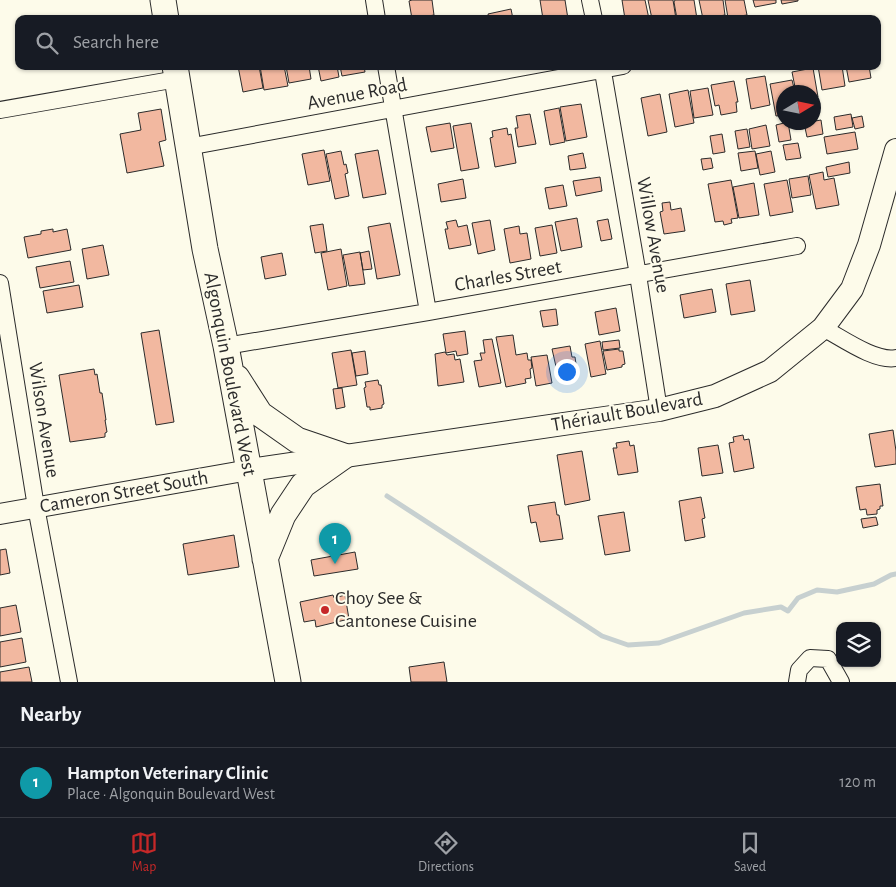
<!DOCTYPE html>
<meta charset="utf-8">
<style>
body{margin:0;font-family:"Alegreya Sans",sans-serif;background:#20242c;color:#f1f3f6}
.controls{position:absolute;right:15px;bottom:15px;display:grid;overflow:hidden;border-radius:10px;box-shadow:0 1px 4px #0004}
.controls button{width:45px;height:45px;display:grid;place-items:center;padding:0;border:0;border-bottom:1px solid #363941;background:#171b24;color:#f1f3f6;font:25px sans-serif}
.compass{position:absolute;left:776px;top:85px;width:45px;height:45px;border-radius:50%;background:#171b24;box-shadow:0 1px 4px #0004;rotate:80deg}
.you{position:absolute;left:566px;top:371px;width:18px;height:18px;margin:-12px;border:4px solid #fff;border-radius:50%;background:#1a73e8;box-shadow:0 0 0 8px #1a73e833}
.badge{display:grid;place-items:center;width:32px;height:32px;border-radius:50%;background:#c62828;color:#fff;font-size:16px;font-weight:700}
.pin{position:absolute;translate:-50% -41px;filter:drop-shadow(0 1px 2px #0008)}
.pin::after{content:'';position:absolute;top:26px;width:18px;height:15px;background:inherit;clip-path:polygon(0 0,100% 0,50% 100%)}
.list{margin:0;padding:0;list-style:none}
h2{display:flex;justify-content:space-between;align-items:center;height:65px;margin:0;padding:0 20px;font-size:21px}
h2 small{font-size:16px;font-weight:400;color:#9ea1a6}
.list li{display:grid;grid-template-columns:32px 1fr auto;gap:15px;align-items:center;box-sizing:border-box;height:70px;padding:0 20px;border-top:1px solid #363941}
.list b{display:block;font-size:19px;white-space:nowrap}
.list p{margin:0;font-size:16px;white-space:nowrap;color:#9ea1a6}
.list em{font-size:16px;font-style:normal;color:#9ea1a6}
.icon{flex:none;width:28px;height:28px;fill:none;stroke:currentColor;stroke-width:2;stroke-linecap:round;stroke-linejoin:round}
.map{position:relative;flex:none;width:896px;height:682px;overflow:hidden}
.search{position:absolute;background:#171b24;box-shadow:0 1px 4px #0004;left:15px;right:15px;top:15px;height:55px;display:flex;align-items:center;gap:12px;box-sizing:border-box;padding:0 18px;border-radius:10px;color:#9ea1a6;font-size:19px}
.sheet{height:135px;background:#171b24}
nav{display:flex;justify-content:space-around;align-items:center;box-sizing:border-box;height:70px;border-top:1px solid #363941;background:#171b24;font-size:14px;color:#9ea1a6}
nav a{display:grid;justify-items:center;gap:2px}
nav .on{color:#c62828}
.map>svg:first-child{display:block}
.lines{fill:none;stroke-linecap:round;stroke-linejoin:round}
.stream{stroke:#c7d0d0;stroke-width:5}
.building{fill:#f2b8a0;stroke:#2b2b2b}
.minor-casing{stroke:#2b2b2b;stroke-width:18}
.tertiary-casing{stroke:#2b2b2b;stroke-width:22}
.secondary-casing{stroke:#2b2b2b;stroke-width:24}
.primary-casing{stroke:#2b2b2b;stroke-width:27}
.minor{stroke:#fdfbea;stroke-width:16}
.tertiary{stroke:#fdfbea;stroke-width:20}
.secondary{stroke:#fdfbea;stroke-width:22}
.primary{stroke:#fdfbea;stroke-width:25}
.poi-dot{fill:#c62828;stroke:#fdfbea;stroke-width:2}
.labels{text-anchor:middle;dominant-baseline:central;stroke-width:4;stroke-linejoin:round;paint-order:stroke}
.street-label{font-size:20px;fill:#2b2b2b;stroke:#fdfbea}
.poi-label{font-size:20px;fill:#2b2b2b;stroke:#fdfbea;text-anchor:start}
</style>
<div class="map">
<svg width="896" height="682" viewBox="0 0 896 682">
<rect width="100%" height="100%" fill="#fdfbea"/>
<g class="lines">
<!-- stream -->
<path class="stream" d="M387,496L602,636L628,645L659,643L744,613L781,607L788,611L798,598L817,590L837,592L874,584L891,575L896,574"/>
</g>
<!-- building -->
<path class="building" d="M412,0H432L434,15L412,19L409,1Z
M540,0H565L568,19H543Z
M622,0H645L649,19H625Z
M648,0H673L676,19H652Z
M675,0H694L697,19H677L674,2Z
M699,0H723L725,15L703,19Z
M725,0H744L747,15L728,18Z
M753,0H776V3L755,7Z
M781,0H798V1L782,4Z
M511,9L513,19H489L488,14Z
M238,66H259L263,88L243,92Z
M260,66H284L288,86L264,90Z
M286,66H309L311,79L289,83Z
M318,66H337L339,77L321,81Z
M340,66H364L365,72L342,76Z
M818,66H842L845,86L822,90Z
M846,66H869L871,78L849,82Z
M813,68L818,97H814V92H796L792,72Z
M765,76L770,105L751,109L746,79Z
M792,80L795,92H784V115L776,116L770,84Z
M734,81L738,102H736L737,112L721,115L719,105L715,106L711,85Z
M708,88L713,115L694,118L690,91Z
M688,90L694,123L675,127L669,94Z
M660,94L667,132L648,136L641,98Z
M581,104L587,137L566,141L560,107Z
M559,108L565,142L550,145L544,111Z
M161,109L166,140L159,142L164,166L127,173L120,134L141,130L138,113Z
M530,114L536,144L518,147L515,128H518L516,116Z
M851,114L853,127L836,130L834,117Z
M862,116L864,127L855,129L852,118Z
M821,120L823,134L807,137L804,123Z
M788,122L791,140L779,142L776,125Z
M450,123L454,148L431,152L426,127Z
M471,123L479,168L461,171L453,126Z
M766,125L770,146L752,149L749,129Z
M507,128L508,135L511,134L516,163L495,167L490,138L493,137L492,131Z
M747,129L750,147L738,149L735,131Z
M855,132L858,149L827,154L824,137Z
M722,134L725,152L713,154L710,136Z
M798,143L801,158L786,160L783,145Z
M324,150L330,181L308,185L302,154Z
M378,150L386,194L363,198L355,154Z
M341,151L344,165L346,164L348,173L345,174L349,196L335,199L326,154Z
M755,151L758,168L741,171L738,153Z
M771,151L775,172L760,175L756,154Z
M583,153L586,168L570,170L568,156Z
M711,158L713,168L703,170L701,159Z
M849,162L850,173L828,177L826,167Z
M823,172L824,180L834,178L839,205L816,209L809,175Z
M808,176L811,195L792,198L789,179Z
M600,177L602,191L576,196L573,181Z
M463,179L466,198L441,202L438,184Z
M731,180L738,218L731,219L732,223L724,225L723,221L715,222L708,184Z
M787,180L793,212L770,216L764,184Z
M754,183L759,215L739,218L733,187Z
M563,185L567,206L549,209L545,188Z
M670,202L671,210L681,208L685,231L664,234L660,212L663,211L662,203Z
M577,218L582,247L561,251L555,222Z
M608,219L612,239L601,241L597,221Z
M456,220L458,227L467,225L471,245L449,249L445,229H448L446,222Z
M490,220L495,250L478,254L472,223Z
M390,223L400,275L377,279L368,227Z
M323,224L327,251L315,253L310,226Z
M552,225L557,253L540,256L535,228Z
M519,226L520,234L527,233L531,259L510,263L504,229Z
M53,229V232L67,229L71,250L28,258L24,237L41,234V231Z
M103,245L109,275L87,279L82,249Z
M341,249L347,286L328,290L321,253Z
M369,251L372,269L363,270L360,253Z
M360,252L365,284L349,286L343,255Z
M282,253L286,275L265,279L261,257Z
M70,261L74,282L40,288L36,267Z
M750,280L755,311L731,315L726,284Z
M79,285L83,307L47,313L43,291Z
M712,289L716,312L684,318L680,295Z
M616,308L620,331L599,335L595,312Z
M556,309L558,325L543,327L540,311Z
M159,330L174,422L156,425L141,333Z
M465,331L468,354L457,356L456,351L446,353L443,334Z
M513,335L516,355L527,353L528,360H531L532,368L530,369L531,378L525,379L526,383L506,387L496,337Z
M492,339L501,383L479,387L474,361L482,360L480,353H485L483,340Z
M619,340L620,348L603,350L602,342Z
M600,341L606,374L591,377L585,344Z
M570,346L572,357H575L578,377L559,380L552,349Z
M619,349V351H623L625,364L622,365V367L607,370L603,351Z
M351,350L357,385L338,388L332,353Z
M365,351L368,374L356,376L352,353Z
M445,352L447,355L454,354L455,360L460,359L464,382L438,386L435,354Z
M547,355L552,383L536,386L531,357Z
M94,369L95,375L97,374L100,393H102L106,420H105L107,432L105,433V437L70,442L59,375Z
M378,380L379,385H381L384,404L382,405V408L370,410V407H367L364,388L366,387L365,382Z
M342,388L345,407L336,409L333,389Z
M893,430L896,451V464L875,467L869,434Z
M743,435L744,440L749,439L754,468L734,472L729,443L734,442L733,437Z
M629,441L630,446L634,445L638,472L618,475L613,448H617L616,443Z
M718,445L723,473L702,476L698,448Z
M582,451L590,500L565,505L557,455Z
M880,484L883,506H880V509L877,510V514L867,515L866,509L860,510L856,487Z
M701,497L705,518L702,519L705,537L685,541L679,501Z
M555,502L557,515H559L563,539L540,542L536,522L531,523L528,506Z
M624,512L630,551L605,555L598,516Z
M876,517L878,525L863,528L861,519Z
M234,535L239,567L188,575L183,544Z
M6,549L10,573L0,575V550Z
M355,552L358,569L314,576L311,560Z
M333,595L334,598L345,595L349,619L316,627L315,620L304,622L300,602Z
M16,605L21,632L0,636V608Z
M22,638L26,662L0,667V642Z
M444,662L447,682H411L409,667Z
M29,667L32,682H0V672Z"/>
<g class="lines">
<defs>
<path id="minor" d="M374,0L377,19
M590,0L594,19
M386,66L428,312
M602,66L638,275L659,410
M0,110L177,79
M188,147L623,66
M0,283L36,507L69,682
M823,328C842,338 875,362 896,358
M226,346L428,312L797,246
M797,682L799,670L810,658L828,659L841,682"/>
<path id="tertiary" d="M0,514L249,470"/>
<path id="secondary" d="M249,470L659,410L715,396L770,371L823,328L852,289L869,245L896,150"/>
<path id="primary" d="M163,0L166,19
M175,66L205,249L226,346L288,682
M237,378L260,414L297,440L344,456
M265,559L283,515L303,485L344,456"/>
</defs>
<!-- minor casing -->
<use href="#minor" class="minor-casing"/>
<!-- tertiary casing -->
<use href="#tertiary" class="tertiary-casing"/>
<!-- secondary casing -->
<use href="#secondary" class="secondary-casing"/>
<!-- primary casing -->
<use href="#primary" class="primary-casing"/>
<!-- minor -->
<use href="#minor" class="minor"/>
<!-- tertiary -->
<use href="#tertiary" class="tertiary"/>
<!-- secondary -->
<use href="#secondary" class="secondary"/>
<!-- primary -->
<use href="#primary" class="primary"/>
</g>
<!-- markers -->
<circle class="poi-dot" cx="325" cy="610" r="5"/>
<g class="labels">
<!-- street labels -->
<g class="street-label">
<text transform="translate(357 94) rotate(-11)">Avenue Road</text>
<text transform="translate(653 235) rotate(80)">Willow Avenue</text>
<text transform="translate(508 276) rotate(-10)">Charles Street</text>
<text transform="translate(230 374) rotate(79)">Algonquin Boulevard West</text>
<text transform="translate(627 412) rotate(-10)">Thériault Boulevard</text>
<text transform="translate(44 420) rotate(81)">Wilson Avenue</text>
<text transform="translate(124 492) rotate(-10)">Cameron Street South</text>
</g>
<!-- poi labels -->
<g class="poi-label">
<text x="335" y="598">Choy See &amp;<tspan x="335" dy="23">Cantonese Cuisine</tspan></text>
</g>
</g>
</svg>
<div class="controls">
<button><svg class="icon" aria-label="layers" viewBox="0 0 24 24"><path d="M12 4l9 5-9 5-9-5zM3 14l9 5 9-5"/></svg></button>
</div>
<svg class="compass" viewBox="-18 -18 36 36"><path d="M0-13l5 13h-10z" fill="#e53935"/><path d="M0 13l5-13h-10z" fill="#9ea1a6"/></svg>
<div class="you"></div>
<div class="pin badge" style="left:335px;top:564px;background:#0f9aa8">1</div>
<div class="search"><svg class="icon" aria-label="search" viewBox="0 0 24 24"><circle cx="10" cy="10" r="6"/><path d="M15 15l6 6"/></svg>Search here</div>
</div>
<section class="sheet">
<h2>Nearby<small></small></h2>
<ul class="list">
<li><span class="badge" style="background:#0f9aa8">1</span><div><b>Hampton Veterinary Clinic</b><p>Place · Algonquin Boulevard West</p></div><em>120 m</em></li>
</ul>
</section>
<nav>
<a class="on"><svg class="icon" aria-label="map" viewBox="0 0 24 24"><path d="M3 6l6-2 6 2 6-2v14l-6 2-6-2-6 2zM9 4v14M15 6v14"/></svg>Map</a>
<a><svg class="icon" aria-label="directions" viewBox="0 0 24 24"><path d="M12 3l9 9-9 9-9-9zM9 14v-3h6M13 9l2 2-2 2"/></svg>Directions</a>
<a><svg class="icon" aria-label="saved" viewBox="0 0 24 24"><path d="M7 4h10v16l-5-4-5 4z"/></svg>Saved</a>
</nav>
